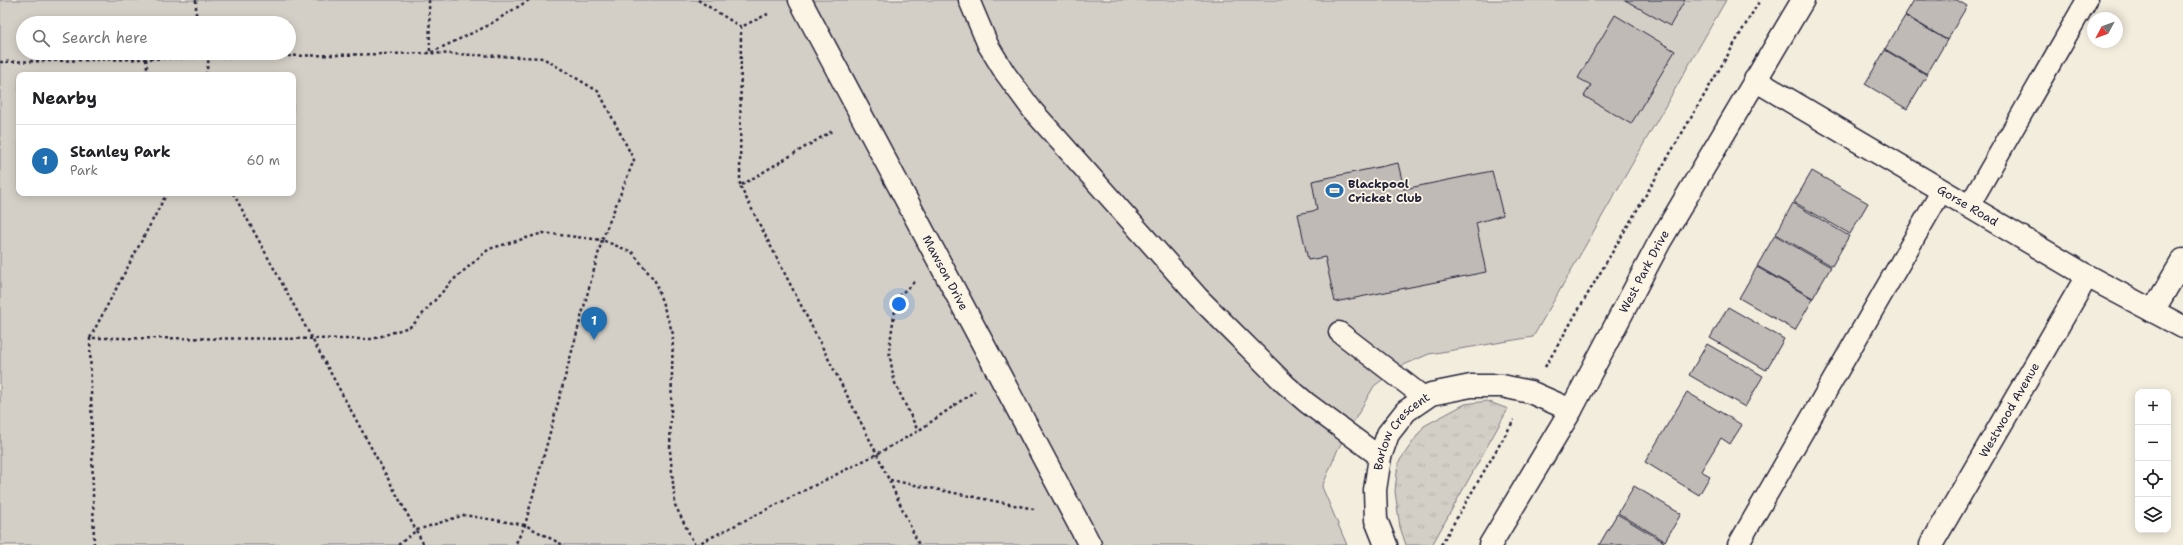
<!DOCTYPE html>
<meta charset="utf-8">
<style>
body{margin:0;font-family:"Shantell Sans",sans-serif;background:#f6f6f6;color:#202124}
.controls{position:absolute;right:12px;bottom:12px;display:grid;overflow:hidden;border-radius:8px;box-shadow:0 2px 10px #0003}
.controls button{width:36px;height:36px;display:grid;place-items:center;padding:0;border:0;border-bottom:1px solid #e0e0e0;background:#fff;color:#202124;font:20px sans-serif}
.compass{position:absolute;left:2087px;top:12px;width:36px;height:36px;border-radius:50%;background:#fff;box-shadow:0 2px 10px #0003;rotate:229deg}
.you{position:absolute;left:899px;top:304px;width:14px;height:14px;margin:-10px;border:3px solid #fff;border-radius:50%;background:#1a73e8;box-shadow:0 0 0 6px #1a73e833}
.badge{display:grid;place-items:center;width:26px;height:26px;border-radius:50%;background:#1f6fb2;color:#fff;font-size:13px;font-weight:700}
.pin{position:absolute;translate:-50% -33px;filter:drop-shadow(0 1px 2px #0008)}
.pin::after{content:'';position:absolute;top:21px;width:14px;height:12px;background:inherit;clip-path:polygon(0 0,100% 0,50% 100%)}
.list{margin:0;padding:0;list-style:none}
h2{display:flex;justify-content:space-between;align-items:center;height:52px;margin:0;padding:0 16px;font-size:17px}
h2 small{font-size:13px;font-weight:400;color:#757577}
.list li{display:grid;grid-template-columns:26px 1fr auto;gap:12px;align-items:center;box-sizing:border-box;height:72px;padding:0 16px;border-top:1px solid #e0e0e0}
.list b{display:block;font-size:15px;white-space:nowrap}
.list p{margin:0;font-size:13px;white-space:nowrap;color:#757577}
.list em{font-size:13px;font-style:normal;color:#757577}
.icon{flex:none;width:22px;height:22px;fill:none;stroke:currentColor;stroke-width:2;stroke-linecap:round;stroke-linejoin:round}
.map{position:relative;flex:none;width:2183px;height:545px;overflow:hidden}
.search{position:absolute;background:#fff;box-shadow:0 2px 10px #0003;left:16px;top:16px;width:280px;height:44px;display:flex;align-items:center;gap:10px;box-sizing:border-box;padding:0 14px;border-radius:22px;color:#757577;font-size:15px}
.panel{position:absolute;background:#fff;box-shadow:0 2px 10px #0003;left:16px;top:72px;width:280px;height:124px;border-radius:8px}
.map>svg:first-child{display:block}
.grass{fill:url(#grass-tufts);stroke:#7b7880}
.park{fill:#d4cfc6;stroke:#7b7880;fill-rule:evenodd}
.building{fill:#bfbab6;stroke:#22223b}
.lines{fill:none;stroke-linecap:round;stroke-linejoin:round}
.service-casing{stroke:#22223b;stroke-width:23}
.minor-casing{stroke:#22223b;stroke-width:25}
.tertiary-casing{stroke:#22223b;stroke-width:25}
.path{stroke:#22223b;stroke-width:2.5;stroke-dasharray:3 3;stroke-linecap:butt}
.service{stroke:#fcf5e5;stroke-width:20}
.minor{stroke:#fcf5e5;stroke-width:22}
.tertiary{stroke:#fcf5e5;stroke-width:22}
.labels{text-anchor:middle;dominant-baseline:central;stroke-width:3.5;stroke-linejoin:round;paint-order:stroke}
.poi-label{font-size:12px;font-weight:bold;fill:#22223b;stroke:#fcf5e5;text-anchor:start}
.street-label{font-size:12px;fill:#22223b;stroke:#fcf5e5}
</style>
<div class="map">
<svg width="2183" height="545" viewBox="0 0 2183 545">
<defs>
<pattern id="grass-tufts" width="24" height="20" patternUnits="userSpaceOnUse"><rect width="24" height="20" fill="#d4cfc6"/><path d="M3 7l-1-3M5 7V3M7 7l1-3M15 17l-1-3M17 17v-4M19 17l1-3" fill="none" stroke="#b6b1ab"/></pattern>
</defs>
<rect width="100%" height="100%" fill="#f3edde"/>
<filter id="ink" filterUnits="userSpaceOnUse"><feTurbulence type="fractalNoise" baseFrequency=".025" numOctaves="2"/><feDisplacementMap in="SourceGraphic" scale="8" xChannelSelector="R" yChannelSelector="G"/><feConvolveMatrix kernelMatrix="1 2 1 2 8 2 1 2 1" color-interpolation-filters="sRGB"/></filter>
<g filter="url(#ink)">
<!-- grass -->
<path class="grass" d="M1487,401L1508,409L1432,545H1406L1400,527L1395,491L1398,463L1424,426L1465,404Z"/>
<!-- park -->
<path class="park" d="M0,0H1726L1533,337L1429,354L1399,367L1374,386L1338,449L1322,487L1347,545H0ZM23,23H289V53H23ZM19,75H293V193H19Z"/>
<!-- building -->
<path class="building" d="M1625,0H1685L1670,26Z
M1914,0H1957L1967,6L1947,40L1905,15Z
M1615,15L1675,51L1631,124L1584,96L1591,85L1578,78Z
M1905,16L1947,40L1927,74L1885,49Z
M1885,50L1927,75L1907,109L1865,84Z
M1398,163L1404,189L1492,171L1503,215L1476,223L1486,272L1335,302L1325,257L1308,260L1298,214L1317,210L1312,181Z
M1812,171L1868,203L1850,234L1794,202Z
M1793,203L1849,236L1832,266L1776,234Z
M1775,235L1831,267L1813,298L1757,266Z
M1757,267L1813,299L1795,330L1739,298Z
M1728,307L1784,339L1766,370L1710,338Z
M1707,344L1763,376L1745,407L1689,375Z
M1687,392L1742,425L1730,444L1721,438L1701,471L1710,476L1699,495L1645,462Z
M1634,486L1681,514L1665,541L1618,513Z
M1617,514L1664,542L1662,545H1599Z"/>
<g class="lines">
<defs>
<path id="service" d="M969,0L988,45L1005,73L1033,111L1198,297L1286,385L1307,403L1380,457
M1969,206L2087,0
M1339,332L1425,398
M1738,545L1942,190"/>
<g id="minor">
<path id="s1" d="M800,0L1090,545"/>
<path id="s2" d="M1755,80L2087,276L2183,327"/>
<path d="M2153,311L2183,260"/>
<path id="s3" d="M1386,545L1376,520L1375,490L1380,457L1388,434L1406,411L1431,394L1471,386H1502L1530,392L1571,410"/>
<path id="s4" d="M1931,545L2087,276"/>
</g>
<g id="tertiary">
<path id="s5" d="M1490,545L1571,410L1659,243L1803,0"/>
</g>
</defs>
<!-- service casing -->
<use href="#service" class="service-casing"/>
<!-- minor casing -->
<use href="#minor" class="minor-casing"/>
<!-- tertiary casing -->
<use href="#tertiary" class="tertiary-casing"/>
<!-- path -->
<path class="path" d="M196,0V23
M529,0L487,26L430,53L543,58L599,92L634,160L602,240L632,252L655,281L673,334L670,450L675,505L695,545
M698,0L741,27L768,14
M196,53V57
M146,59L148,75
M0,62L430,53L429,0
M206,75L209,57
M832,131L740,186L877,454L919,545
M740,185L741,27
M233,193L424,545
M914,282L900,295L894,315L889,350L894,381L918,431
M90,338L167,193
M1545,367L1760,0
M890,480L1034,509
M94,545L90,338L373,339L412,326L452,281L489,249L543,233L602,240L525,525L515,545
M398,545L417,530L464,515L525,525L563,545
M696,545L877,454L918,431L975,391
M1441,545L1514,420"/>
<!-- service -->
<use href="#service" class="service"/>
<!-- minor -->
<use href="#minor" class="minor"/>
<!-- tertiary -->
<use href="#tertiary" class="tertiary"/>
</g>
</g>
<!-- icons -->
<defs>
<symbol id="stadium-bare" viewBox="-9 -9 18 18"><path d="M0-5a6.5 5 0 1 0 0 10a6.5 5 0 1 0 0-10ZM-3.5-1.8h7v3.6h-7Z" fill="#1f6fb2" stroke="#fcf5e5" stroke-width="2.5" paint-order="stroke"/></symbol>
</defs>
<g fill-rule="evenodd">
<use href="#stadium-bare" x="1322" y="178" width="25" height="25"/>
</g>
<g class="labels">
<!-- poi labels -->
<g class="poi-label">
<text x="1348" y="184">Blackpool<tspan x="1348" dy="14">Cricket Club</tspan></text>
</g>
<!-- street labels -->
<g class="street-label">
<text stroke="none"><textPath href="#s2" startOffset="247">Gorse Road</textPath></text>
<text stroke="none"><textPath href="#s5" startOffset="314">West Park Drive</textPath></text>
<text stroke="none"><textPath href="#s1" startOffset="309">Mawson Drive</textPath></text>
<text stroke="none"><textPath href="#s4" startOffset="156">Westwood Avenue</textPath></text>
<text stroke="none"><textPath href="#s3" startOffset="124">Barlow Crescent</textPath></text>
</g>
</g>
</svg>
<div class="controls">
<button>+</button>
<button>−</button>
<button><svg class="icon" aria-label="locate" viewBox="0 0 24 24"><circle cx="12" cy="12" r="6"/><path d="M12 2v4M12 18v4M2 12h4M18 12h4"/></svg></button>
<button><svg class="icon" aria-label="layers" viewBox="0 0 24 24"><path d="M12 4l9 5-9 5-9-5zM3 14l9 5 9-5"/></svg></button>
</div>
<svg class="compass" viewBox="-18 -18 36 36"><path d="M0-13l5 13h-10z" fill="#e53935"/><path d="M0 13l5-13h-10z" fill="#757577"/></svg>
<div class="you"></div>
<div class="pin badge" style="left:594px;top:340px">1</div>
<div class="search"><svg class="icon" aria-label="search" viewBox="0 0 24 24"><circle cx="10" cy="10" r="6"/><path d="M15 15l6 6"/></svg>Search here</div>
<section class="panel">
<h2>Nearby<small></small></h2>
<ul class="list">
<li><span class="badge">1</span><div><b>Stanley Park</b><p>Park</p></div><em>60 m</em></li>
</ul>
</section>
</div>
